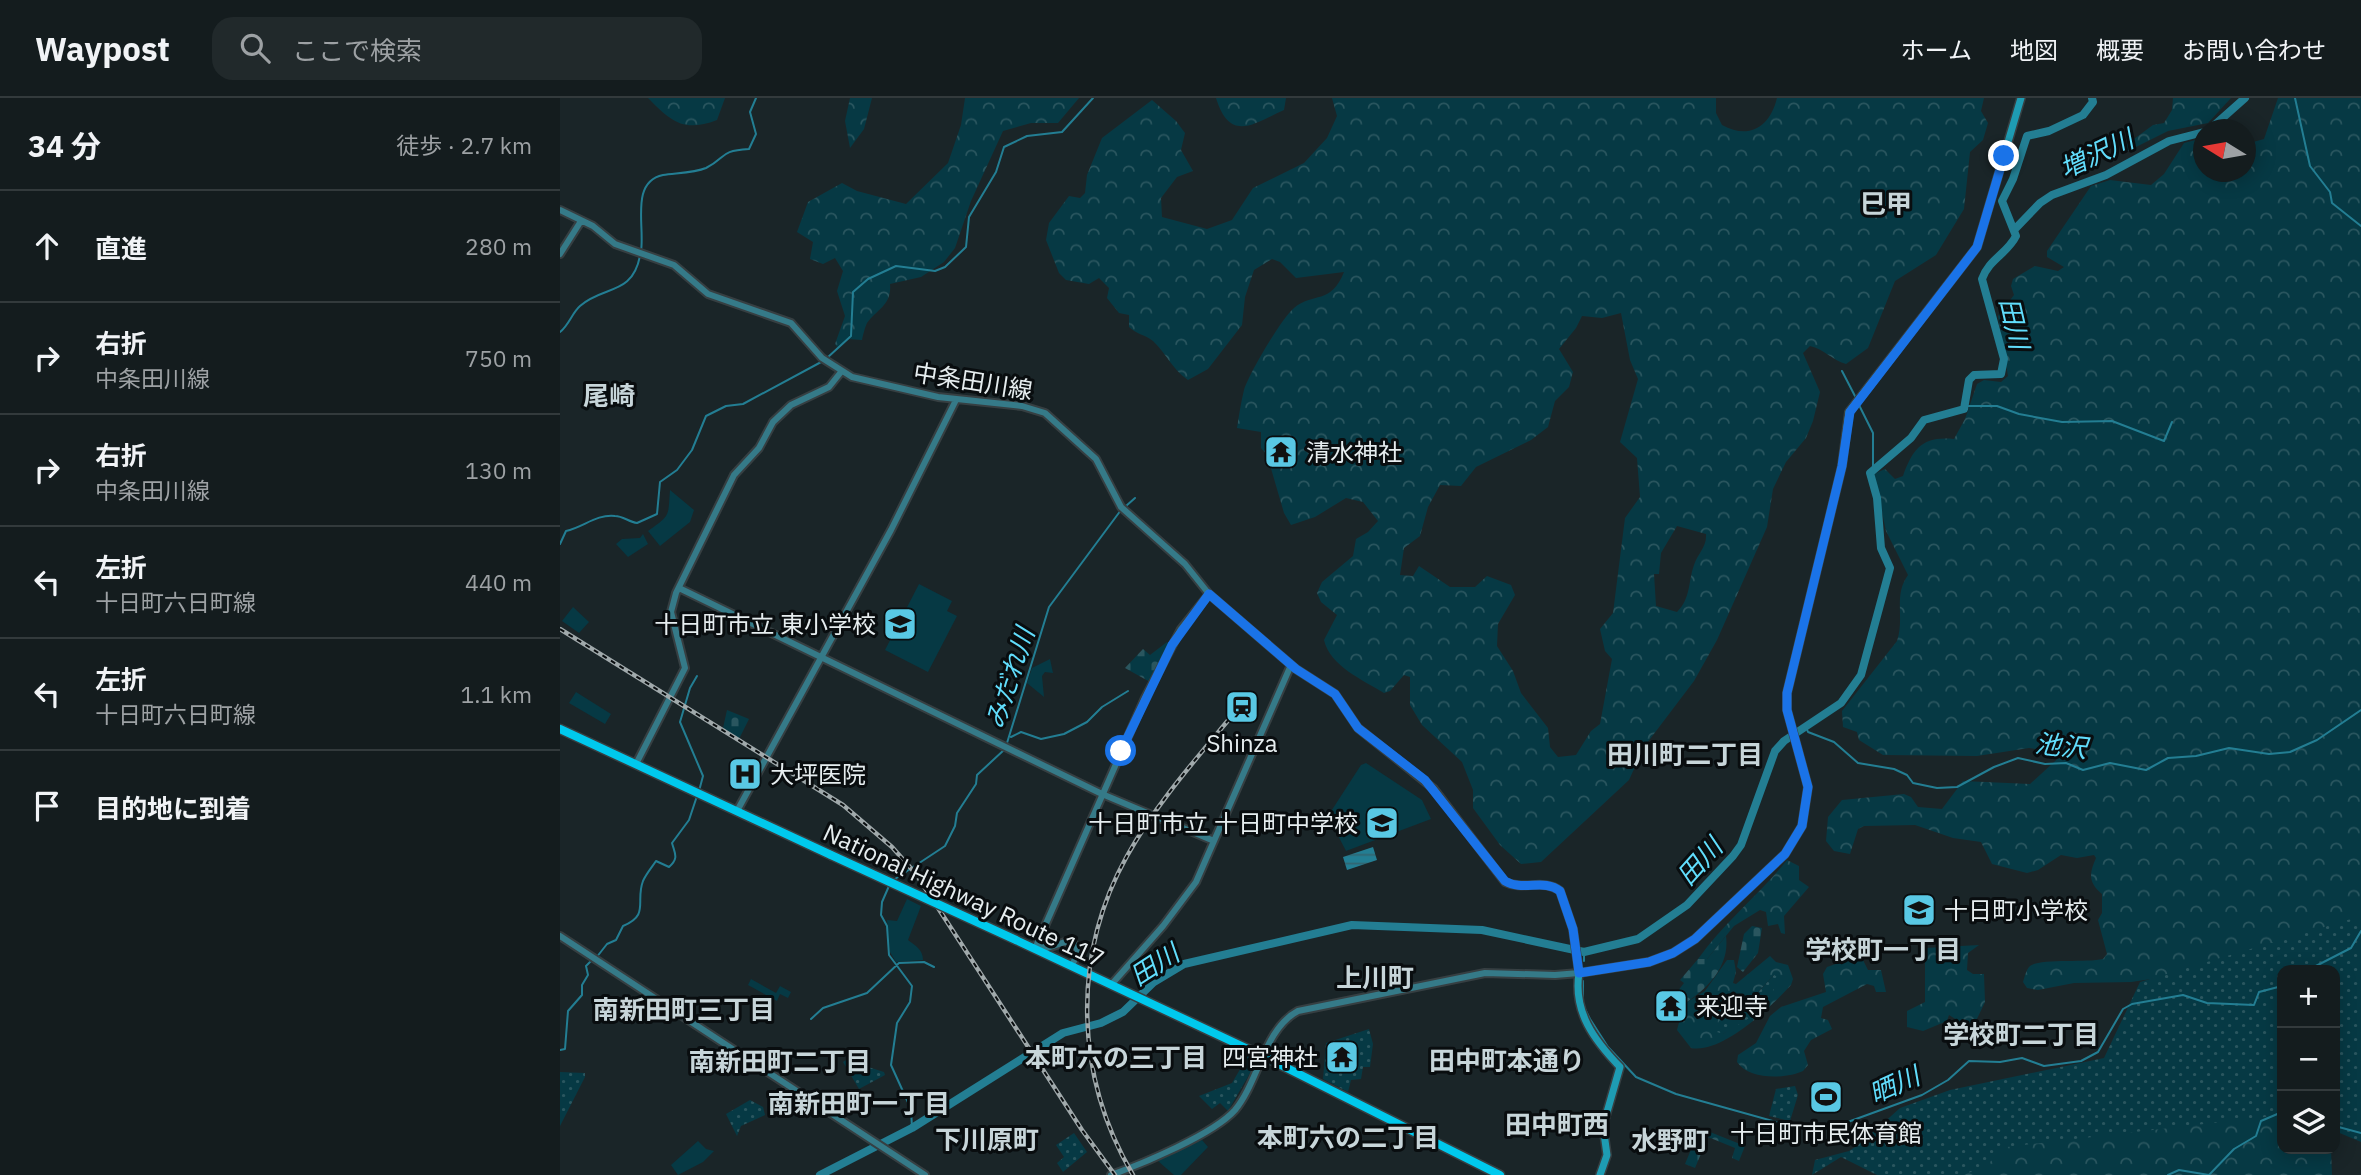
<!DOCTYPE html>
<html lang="ja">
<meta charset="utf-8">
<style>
body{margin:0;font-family:"IBM Plex Sans","Noto Sans JP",sans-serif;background:#21292b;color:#f1f3f6}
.controls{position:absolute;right:21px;bottom:21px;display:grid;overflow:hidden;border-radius:14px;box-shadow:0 4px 18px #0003}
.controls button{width:63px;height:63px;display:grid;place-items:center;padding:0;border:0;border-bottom:2px solid #333a3c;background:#141c1e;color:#f1f3f6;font:35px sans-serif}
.compass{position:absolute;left:1633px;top:21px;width:63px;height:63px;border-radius:50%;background:#141c1e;box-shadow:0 4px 18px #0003;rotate:281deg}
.stop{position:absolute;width:21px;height:21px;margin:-16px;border:5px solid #1a73e8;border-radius:50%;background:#fff}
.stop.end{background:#1a73e8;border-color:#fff;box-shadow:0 2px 7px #0008}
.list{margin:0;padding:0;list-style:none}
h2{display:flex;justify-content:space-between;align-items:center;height:91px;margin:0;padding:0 28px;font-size:30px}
h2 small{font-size:23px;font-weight:400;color:#9da1a4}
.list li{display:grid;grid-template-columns:46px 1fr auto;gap:21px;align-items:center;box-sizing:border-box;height:112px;padding:0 28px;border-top:2px solid #333a3c}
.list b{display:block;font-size:26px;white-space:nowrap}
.list p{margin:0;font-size:23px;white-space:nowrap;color:#9da1a4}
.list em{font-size:23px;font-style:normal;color:#9da1a4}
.icon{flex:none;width:38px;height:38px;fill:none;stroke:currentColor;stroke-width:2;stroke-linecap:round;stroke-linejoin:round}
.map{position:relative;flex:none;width:1801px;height:1077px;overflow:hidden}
header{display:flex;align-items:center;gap:42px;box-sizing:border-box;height:98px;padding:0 35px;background:#141c1e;border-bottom:2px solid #333a3c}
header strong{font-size:33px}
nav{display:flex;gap:38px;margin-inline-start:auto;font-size:24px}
.search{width:490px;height:63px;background:#21292b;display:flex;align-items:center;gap:18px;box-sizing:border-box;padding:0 24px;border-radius:21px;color:#9da1a4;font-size:26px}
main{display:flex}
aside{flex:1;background:#141c1e}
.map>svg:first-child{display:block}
.grass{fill:#063944}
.forest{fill:url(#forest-crowns);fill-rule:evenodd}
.cemetery{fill:url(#cemetery-stones)}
.park{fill:url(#park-dots)}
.water{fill:url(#water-rules)}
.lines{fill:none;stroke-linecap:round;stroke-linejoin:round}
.stream{stroke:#237e93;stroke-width:2}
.river{stroke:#237e93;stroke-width:8}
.secondary-casing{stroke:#363f42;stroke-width:10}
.primary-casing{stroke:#363f42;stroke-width:10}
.highway-casing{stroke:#363f42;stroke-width:11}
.secondary{stroke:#357a88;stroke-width:6}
.primary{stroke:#1e9cb3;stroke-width:7}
.highway{stroke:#00c9ed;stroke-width:8}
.rail-casing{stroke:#a0a9ab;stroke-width:4.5}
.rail{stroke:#090d0f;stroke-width:2;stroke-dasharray:5;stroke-linecap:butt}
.highway-bridge-casing{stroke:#363f42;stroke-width:11;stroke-linecap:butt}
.highway-bridge{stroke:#00c9ed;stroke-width:8}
.route{stroke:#1a73e8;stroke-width:9}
.labels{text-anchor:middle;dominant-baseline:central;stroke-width:6;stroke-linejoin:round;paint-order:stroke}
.street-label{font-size:24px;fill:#e6edef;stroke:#090d0f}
.poi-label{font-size:24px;fill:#e6edef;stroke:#090d0f;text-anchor:start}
.water-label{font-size:26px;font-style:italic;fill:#61ddfc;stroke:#090d0f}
.neighbourhood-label{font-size:26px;font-weight:bold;fill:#c7d5d9;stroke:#090d0f}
</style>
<header>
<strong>Waypost</strong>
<div class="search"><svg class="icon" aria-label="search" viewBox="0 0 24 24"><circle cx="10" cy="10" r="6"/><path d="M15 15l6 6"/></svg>ここで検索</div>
<nav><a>ホーム</a><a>地図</a><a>概要</a><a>お問い合わせ</a></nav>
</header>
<main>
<aside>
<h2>34 分<small>徒歩 · 2.7 km</small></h2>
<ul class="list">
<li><svg class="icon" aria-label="ahead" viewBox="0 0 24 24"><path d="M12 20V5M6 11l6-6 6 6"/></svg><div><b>直進</b></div><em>280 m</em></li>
<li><svg class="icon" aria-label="right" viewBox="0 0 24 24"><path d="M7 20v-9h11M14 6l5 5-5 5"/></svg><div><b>右折</b><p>中条田川線</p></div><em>750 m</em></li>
<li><svg class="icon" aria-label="right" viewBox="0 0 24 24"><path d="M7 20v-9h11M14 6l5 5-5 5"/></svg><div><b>右折</b><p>中条田川線</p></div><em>130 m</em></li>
<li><svg class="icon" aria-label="left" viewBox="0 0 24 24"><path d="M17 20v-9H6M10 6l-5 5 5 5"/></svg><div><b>左折</b><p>十日町六日町線</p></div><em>440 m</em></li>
<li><svg class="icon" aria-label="left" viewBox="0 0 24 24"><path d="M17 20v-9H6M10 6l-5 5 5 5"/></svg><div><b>左折</b><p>十日町六日町線</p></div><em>1.1 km</em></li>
<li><svg class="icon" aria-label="arrive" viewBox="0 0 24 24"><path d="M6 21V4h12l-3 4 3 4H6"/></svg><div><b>目的地に到着</b></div></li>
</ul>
</aside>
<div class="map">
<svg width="1801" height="1077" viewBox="0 0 1801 1077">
<defs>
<pattern id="forest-crowns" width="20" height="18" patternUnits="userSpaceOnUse" patternTransform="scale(1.75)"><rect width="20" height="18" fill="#063944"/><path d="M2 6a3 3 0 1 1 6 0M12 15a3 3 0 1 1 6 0" fill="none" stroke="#2a565f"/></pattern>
<pattern id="cemetery-stones" width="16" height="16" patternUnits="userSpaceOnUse" patternTransform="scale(1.75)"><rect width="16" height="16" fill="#063944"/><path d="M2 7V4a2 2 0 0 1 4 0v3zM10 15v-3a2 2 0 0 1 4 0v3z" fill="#2a565f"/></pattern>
<pattern id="park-dots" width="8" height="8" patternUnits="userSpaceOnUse" patternTransform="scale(1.75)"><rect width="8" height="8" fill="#063944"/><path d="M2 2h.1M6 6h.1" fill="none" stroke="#2a565f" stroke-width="1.8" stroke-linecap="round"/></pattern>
<pattern id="water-rules" width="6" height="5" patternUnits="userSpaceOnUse" patternTransform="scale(1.75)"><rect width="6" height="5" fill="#237e93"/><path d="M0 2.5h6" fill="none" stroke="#326571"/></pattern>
</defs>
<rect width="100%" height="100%" fill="#1a2528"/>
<!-- grass -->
<path class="grass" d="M110,392L134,412L130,424L100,448L88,433C111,417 108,418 110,392Z
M83,436L88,446L68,459L56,446L62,441L80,440Z
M359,486L392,503L387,513L397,518L368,574L325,552Z
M13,509L29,524L19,535L2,523Z
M490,561L493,575L485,574L482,578L484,599L467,585L472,570Z
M16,594L51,616L45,626L9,605Z
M806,665L862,702L871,721L786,753L768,718L801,667Z
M347,801L361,808L348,842C356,848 363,852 363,862L336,864L330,854L327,822L337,823Z
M191,881L216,895L220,888L231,894L228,900L220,896L217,903L188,887Z
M642,1042L648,1049L621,1077H614L598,1063Z
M138,1043L146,1051L154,1053L143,1064L118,1077L111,1067Z"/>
<!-- forest -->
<path class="forest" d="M88,0H165L157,22C123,35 111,23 88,0Z
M290,0H312L304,31L290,50L285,23Z
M405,0H519L498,25H471L443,33L411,103L395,150L384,164L361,179L330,186C332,207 317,211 307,225C305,229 303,237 302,242L288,241L277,249L275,246L285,218L277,193L283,173L275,160L263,166L250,161L253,144L237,134L248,104L282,85L297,93L346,106L388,65L401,27Z
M656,0H726L724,12C693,26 670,45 656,0Z
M772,0H1156V15L1162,27C1189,42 1210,29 1217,0H1424L1421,13L1428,25L1423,42L1410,54L1404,111L1376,157L1335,183L1308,250L1286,266C1272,262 1264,251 1250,248L1243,255L1260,294L1253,323L1246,340L1226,364L1213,391L1207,429L1157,542L1134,583L1084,649L1069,682L981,764L961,766L940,747L913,710V692L902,664L862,627L850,607V579L844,577L830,593L824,595C803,582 770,568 764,542L777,517L761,504L757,495L762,484L793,458L796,441L808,434L818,423L803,404L786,400L755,419L731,427L724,415L710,367L723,363L738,348L737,342L725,337L707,357L701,350V334L677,330C679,317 681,304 684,292C689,276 721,221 734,210C753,194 771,207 784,174L736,180L720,164L712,161L694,172L685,199L682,227L648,271L628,282C611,270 607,256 593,243C586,237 576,236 569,229V217L559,215L547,200L549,190L539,180L529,186L506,182L499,175L486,142L489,125L509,98L520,100L525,95L527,77L542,40L592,2L616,23L625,35L621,52L633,73L617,79L601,100L602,119L647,131L672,122L693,90L744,65L767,40L777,18ZM1061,215L1070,262L1078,281L1060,344L1077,360L1080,399L1065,420L1053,515L1040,531L1045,553L1052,561L1040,626L1031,633L1016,657L998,659L990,649L988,630L961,595L953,573L937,548L938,526L955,497L951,487L927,478L915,489H890L859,468L853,478L840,477L844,450L860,438L868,409L880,387L901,388L916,369L971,342L988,329L995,303L1009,289L1013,274L999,251L1016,230L1022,218L1042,220ZM1117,428L1146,436C1147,449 1138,455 1134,467C1128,484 1131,500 1117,514L1096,508L1094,476H1099L1101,455Z
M1613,0H1671L1648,25L1608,33L1568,53L1563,49L1593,27L1604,25L1612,12Z
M1718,0H1801V820L1625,876L1571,884L1514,885L1478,892L1467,890L1463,884C1465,878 1466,872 1470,868C1480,860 1527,865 1543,861L1547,856L1538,822L1542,815V796C1528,784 1529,776 1536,760L1534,757L1517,760L1501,757L1478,772L1467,775L1432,766L1421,744L1393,740L1355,727L1304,728L1298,731L1290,756L1274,753L1266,743L1268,719L1282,702L1344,696L1351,699L1358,709L1382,711L1403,683L1470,686L1504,655L1469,650L1417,658L1323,657L1299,642L1297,634L1283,629L1282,613L1337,543C1345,519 1333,498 1348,477L1326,433L1314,376L1325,371L1335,381L1343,378C1353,350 1363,338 1394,341L1405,321L1417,286L1424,282L1441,284L1448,278L1438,218L1454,197L1451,188L1453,181L1475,168L1498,173L1504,169L1487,159V153L1531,88L1550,82L1591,87L1604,76L1624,45L1643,40L1644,74H1686V46L1704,41Z
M1227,762L1239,768V782L1249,789L1224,818L1225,836L1221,835L1218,826L1208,828L1206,814L1200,812L1174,828L1147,861H1138C1164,824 1199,797 1227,762Z
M1419,847L1408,855L1407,872L1413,876H1424L1425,904L1415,925L1400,924L1389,917L1387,923L1363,933L1347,929V913L1365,904V850Z
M1210,858L1216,864L1228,867L1233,881L1231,887C1211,909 1162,956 1131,950L1117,932L1124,906L1145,893L1167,862H1174L1176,874L1173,885L1176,886ZM1214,877C1212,908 1185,919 1163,936C1177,912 1196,897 1214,877Z
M1296,859L1302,860L1308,872H1321L1326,894H1316L1314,888L1307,886L1263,909L1261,920L1268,922L1272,931L1251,942L1244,953L1248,967L1243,973C1226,981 1189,982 1177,964L1178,957L1196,945L1210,918L1221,909L1266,894L1263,876L1267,869Z
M1722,907V1051H1771L1772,1077H1350L1517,974Z"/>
<!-- cemetery -->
<path class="cemetery" d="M607,544L609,546L590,584L565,570L583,551L590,557Z
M167,612L189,621L179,641L163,630Z
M1192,828L1202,830L1198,855L1183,874L1177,869L1184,836Z
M1166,838C1170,869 1147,891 1124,906L1114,898L1124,885L1120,882L1138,861H1147Z
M1140,1030L1185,1048L1179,1063L1172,1060L1175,1050L1148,1039L1135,1070L1125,1066Z"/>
<!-- park -->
<path class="park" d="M1801,818V1044L1775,1033V872H1722V1017L1447,1049L1422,1071L1400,1077H1317L1281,1059L1252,1077L1255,1062L1289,1053L1301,1045L1340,1010L1390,992L1544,960L1580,884Z
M1214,877L1220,880L1213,893L1191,919L1163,936L1157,934L1159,923L1190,903Z
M809,931L813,946L810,969H803L801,981L791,982L788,994L763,981L766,945Z
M689,956L693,970L668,1013L660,1005L652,1011L639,998L672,985Z
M286,962L324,974L325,977L299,991L283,964Z
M0,974L25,975V979L0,1028Z
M1235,988L1238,997L1230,1023L1209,1018L1216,991Z
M190,1002L203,1009L205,1017L181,1028L177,1038L166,1016Z
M514,1035L527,1054L503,1074L497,1065L504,1059L496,1047Z"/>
<!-- water -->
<path class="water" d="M813,749L817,762L787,772L783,759Z"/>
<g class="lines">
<!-- stream -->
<path class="stream" d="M1735,0L1750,68L1770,94L1772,105L1801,128
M81,153C85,128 70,84 103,77C116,75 134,75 146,70C168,59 158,53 189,51L196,36L190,14L196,0
M0,234C9,227 12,215 20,208C44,187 72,198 80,158
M267,260L291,238L293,194L308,181L336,168L375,173L385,169L406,149L409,119L436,74L444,49L467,38L502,34L533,0
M1282,273L1296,300
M1298,305L1313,335V372
M1405,308H1437L1459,316L1502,324L1552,323L1604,343L1612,324
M566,408L575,400
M0,446L6,433C24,429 36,416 55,418C63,418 69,424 77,425L97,416L100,384L117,372L132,352L146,318L166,308L183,306L263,263
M137,578L130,590L120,624L143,678L139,693
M1246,629L1248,634L1274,644L1298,665L1334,671L1347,677L1353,685L1377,690L1397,689L1434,669L1458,660L1485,666L1506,665L1523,672L1550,665L1586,672L1608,660L1636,658L1669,650L1709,656L1730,654L1757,642L1801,612
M451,639L461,634L481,641L504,636L527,624L542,609L568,593
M447,645L489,509L561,412
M335,781L385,748L395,728L397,715L416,686L417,677L445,651
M329,788L322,804L321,817L327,828L329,857L352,888L350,904L337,925L331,967L351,1011L352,1030
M36,860L47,846L56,842L63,828C90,817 75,804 83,783C86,776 92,769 96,763L109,769C119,760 115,756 112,745L129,722L137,698
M1024,863V854
M1734,872L1741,868L1745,872
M1748,872L1791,850L1801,833
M1023,883V907L1030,921L1048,949L1076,979L1116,996L1220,1025L1254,1030L1274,1029L1362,997L1388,982L1409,963L1440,964L1462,960L1484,968L1521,963L1538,954L1563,911L1572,906L1623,897L1647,905L1694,907L1699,894L1722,888
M251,921L263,910L307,895L339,865L364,864L374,869
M0,952L5,951L8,913L22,897V887L28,877L26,868L31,863
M1775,1028L1801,1035
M1608,1077L1619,1072L1649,1077L1674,1051L1696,1038L1701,1023L1722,1014"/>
<!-- river -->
<path class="river" d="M1649,32L1685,0
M1455,131L1480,105L1492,97L1546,77L1609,43L1644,34
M260,1077L352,1030L503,935L541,925L563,914L594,884L624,866L792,827L922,832L1024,854L1078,841L1127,807L1173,758L1181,747L1215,653L1224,643L1281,605L1301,577L1330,470L1321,450L1317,400L1310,375L1351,340L1364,322L1404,311L1409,282L1414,277L1441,276L1444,261L1422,181C1429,161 1447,156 1456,138L1442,103L1453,81L1467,38L1489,33L1523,17L1533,4L1532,0"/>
<defs>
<path id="secondary" d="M0,112L33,128L55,146L114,167L148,196L231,225L262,260L292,279L378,299L462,308L485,315L536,361L561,409L625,466L649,496L736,571L775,596L798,630L874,691L945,784C963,793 984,780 1000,793L1013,831L1019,875L995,877L925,875L738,913C704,931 699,983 675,1012C654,1036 582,1066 551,1077
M0,156L21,123
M119,490L542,696L654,743
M76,666L125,570L111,514L116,495L174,377L199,350L213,324L231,307L269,289L281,274
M177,713L331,432L396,302
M0,838L365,1077
M512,868L518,853L514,846L505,844L487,850L477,846L585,600L621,531L649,496
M551,887L603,828L636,784L731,567"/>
<path id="primary" d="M1040,1077L1047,1057L1043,1028L1060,969C1034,942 1013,914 1019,875L1089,864L1113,855L1135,841L1225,756L1242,728L1248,689L1227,612V595L1282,368L1289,314L1417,149L1461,0"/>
<path id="highway" d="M0,631L271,757
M456,842L705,959L940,1077"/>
</defs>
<!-- secondary casing -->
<use href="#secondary" class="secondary-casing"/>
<!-- primary casing -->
<use href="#primary" class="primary-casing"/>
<!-- highway casing -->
<use href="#highway" class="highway-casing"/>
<!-- secondary -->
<use href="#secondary" class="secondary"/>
<!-- primary -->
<use href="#primary" class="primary"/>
<!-- highway -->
<use href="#highway" class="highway"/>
<defs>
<path id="rail" d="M0,531L283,707L332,749L356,776L522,1032L555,1077
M573,1077C515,979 511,858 567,758C599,700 647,649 689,597"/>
</defs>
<!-- rail casing -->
<use href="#rail" class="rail-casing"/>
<!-- rail -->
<use href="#rail" class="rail"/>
<defs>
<path id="highway-bridge" d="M271,757L456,842"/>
</defs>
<!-- highway-bridge casing -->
<use href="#highway-bridge" class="highway-bridge-casing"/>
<!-- highway-bridge -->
<use href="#highway-bridge" class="highway-bridge"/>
</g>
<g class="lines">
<!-- route -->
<path class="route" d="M561,653L612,547L649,496L736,571L775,596L798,630L865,682L945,783C963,794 984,780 1000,793L1013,831L1019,875L1089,864L1113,855L1135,841L1225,756L1242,728L1248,689L1227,612V595L1282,368L1290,314L1417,149L1444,58"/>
</g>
<!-- icons -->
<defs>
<symbol id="temple-square" viewBox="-11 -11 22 22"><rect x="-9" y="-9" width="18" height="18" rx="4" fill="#59c8e4" stroke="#090d0f"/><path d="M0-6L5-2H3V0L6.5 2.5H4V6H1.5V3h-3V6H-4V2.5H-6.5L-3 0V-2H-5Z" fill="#111"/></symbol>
<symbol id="school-square" viewBox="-11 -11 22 22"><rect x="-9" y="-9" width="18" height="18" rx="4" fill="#59c8e4" stroke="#090d0f"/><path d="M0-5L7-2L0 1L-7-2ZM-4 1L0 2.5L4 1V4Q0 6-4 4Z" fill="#111"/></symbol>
<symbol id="station-square" viewBox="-11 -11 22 22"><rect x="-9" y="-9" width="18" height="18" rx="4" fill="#59c8e4" stroke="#090d0f"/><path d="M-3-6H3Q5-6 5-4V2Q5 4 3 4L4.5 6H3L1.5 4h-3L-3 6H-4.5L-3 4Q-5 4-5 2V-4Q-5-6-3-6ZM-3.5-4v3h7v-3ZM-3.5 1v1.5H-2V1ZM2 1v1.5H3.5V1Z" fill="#111"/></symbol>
<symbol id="hospital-square" viewBox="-11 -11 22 22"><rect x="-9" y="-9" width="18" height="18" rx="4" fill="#59c8e4" stroke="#090d0f"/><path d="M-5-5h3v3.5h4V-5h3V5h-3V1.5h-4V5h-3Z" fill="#111"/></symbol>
<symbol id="stadium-square" viewBox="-11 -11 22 22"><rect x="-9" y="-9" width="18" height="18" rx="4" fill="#59c8e4" stroke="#090d0f"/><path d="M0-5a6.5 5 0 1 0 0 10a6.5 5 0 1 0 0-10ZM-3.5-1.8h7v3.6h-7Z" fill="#111"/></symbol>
</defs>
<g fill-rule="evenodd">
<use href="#temple-square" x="702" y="335" width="38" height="38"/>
<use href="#school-square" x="321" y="507" width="38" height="38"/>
<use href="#station-square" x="663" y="590" width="38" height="38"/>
<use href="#hospital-square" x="166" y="657" width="38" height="38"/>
<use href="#school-square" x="803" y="706" width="38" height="38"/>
<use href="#school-square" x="1340" y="793" width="38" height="38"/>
<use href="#temple-square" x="1092" y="889" width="38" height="38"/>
<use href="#temple-square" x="763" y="940" width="38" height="38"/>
<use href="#stadium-square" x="1247" y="980" width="38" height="38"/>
</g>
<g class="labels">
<!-- street labels -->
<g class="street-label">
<text transform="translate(413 283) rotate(9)">中条田川線</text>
<text transform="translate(404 797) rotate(25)">National Highway Route 117</text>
</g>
<!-- poi labels -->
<g class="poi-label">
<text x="746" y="354">清水神社</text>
<text x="316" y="526" text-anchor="end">十日町市立 東小学校</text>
<text x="682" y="645" text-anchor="middle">Shinza</text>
<text x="210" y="676">大坪医院</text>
<text x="798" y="725" text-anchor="end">十日町市立 十日町中学校</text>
<text x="1384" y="812">十日町小学校</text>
<text x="1136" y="908">来迎寺</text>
<text x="758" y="959" text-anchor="end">四宮神社</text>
<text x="1266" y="1035" text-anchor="middle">十日町市民体育館</text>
</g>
<!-- water labels -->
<g class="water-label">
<text transform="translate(1536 55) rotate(-25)">増沢川</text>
<text transform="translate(1455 225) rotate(77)">田川</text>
<text transform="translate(449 580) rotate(-72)">みだれ川</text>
<text transform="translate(1501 647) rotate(6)">池沢</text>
<text transform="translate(1139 763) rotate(-48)">田川</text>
<text transform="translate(594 866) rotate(-33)">田川</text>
<text transform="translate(1334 986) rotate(-24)">晒川</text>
</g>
<!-- neighbourhood labels -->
<g class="neighbourhood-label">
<text x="1326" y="105">巳甲</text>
<text x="49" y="297">尾崎</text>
<text x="1125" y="656">田川町二丁目</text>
<text x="1323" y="851">学校町一丁目</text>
<text x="815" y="879">上川町</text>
<text x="124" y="911">南新田町三丁目</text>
<text x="1461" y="936">学校町二丁目</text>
<text x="556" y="959">本町六の三丁目</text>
<text x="947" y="962">田中町本通り</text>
<text x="220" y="963">南新田町二丁目</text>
<text x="299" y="1005">南新田町一丁目</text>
<text x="997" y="1026">田中町西</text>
<text x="788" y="1039">本町六の二丁目</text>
<text x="427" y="1041">下川原町</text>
<text x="1110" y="1042">水野町</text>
</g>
</g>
</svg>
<div class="controls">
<button>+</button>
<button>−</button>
<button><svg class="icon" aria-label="layers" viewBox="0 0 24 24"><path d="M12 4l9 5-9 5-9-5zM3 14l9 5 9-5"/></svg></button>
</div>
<svg class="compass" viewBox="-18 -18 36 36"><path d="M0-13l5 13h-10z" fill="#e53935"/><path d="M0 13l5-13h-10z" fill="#9da1a4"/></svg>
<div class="stop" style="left:561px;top:653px"></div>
<div class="stop end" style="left:1444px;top:58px"></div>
</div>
</main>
